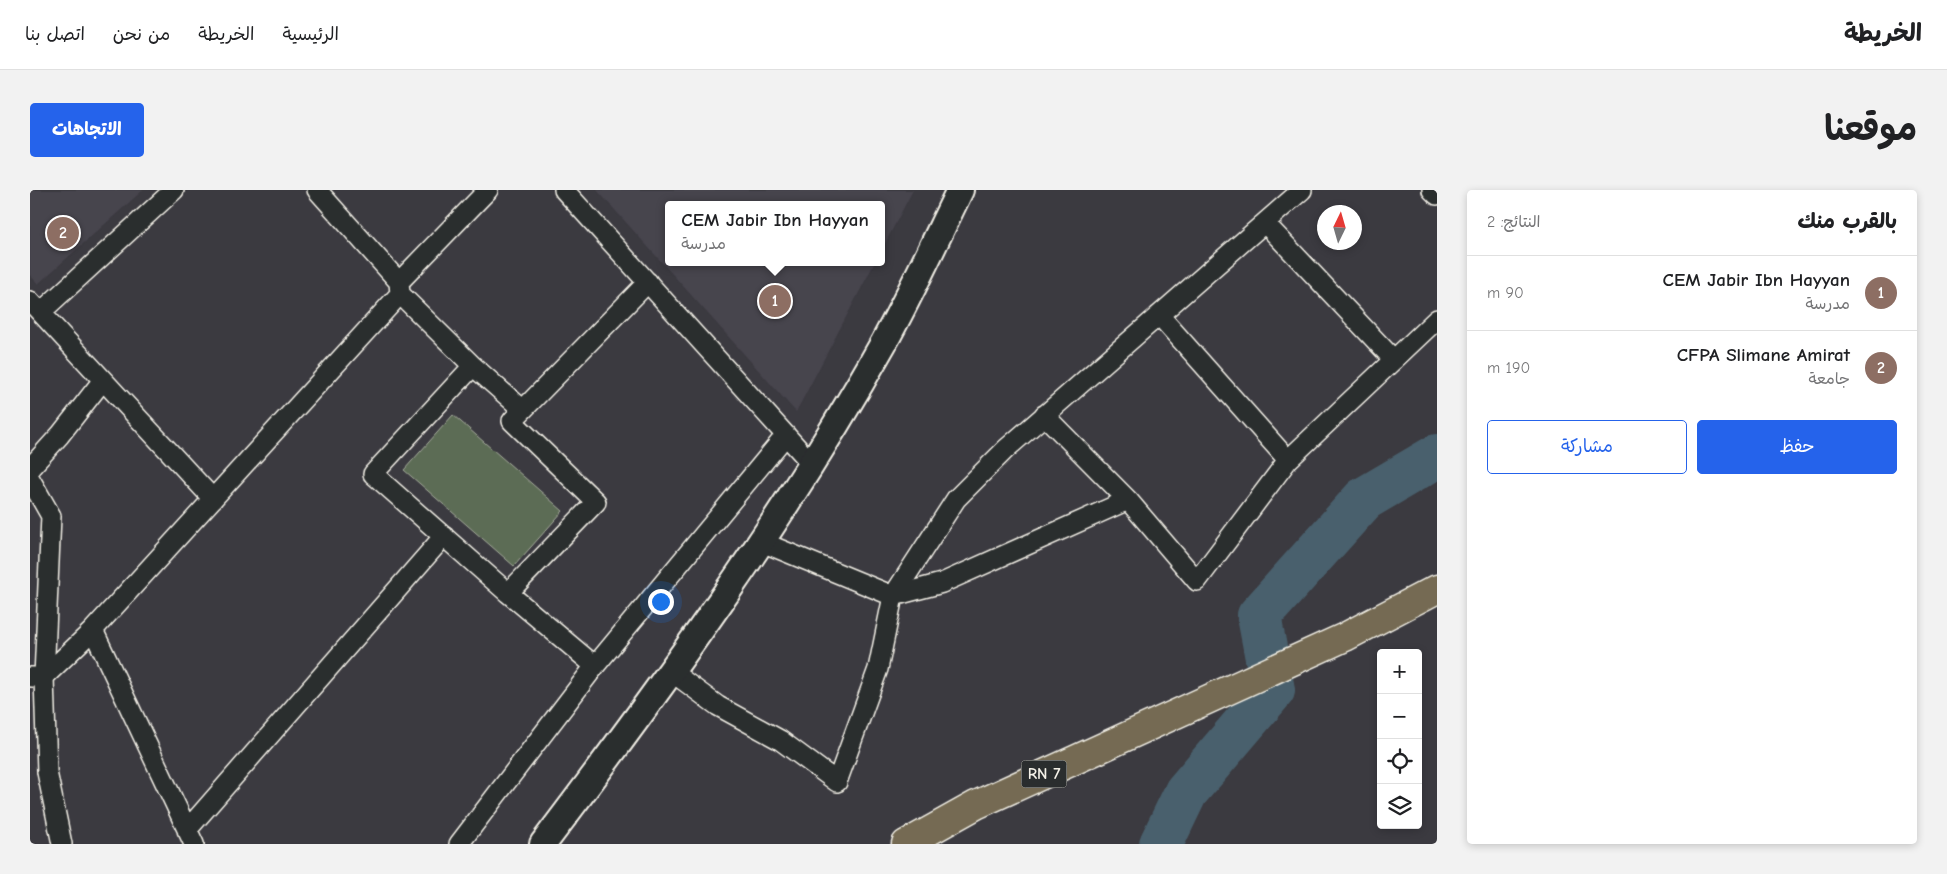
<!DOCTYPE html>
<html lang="ar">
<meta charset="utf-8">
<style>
body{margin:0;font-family:"Comic Neue","Playpen Sans Arabic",sans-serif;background:#f2f2f2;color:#202124;direction:rtl}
.controls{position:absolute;right:15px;bottom:15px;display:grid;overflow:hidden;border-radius:5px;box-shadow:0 2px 8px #0003}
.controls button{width:45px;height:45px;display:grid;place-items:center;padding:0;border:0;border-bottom:1px solid #e0e0e0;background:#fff;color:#202124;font:25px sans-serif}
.compass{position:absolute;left:1287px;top:15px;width:45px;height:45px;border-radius:50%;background:#fff;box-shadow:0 2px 8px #0003;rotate:5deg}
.you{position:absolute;left:630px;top:411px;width:18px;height:18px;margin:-12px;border:4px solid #fff;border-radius:50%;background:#1a73e8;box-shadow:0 0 0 8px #1a73e833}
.badge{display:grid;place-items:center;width:32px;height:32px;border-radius:50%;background:#2563eb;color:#fff;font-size:16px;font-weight:700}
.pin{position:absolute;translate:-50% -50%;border:2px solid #fff;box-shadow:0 1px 5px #0006}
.popup{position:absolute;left:635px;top:11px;width:220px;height:65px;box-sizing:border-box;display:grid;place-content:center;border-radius:5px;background:#fff;filter:drop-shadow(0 1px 4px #0005);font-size:16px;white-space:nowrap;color:#757577}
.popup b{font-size:19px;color:#202124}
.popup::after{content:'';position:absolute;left:50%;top:100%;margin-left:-10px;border:10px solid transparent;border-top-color:#fff}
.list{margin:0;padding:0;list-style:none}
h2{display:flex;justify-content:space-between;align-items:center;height:65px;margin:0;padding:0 20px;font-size:21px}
h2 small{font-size:16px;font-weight:400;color:#757577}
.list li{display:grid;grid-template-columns:32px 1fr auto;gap:15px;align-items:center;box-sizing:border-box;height:75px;padding:0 20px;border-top:1px solid #e0e0e0}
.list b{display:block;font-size:19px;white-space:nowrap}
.list p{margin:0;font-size:16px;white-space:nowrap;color:#757577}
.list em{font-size:16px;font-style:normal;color:#757577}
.actions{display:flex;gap:10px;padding:15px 20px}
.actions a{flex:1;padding:11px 0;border:1px solid #2563eb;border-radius:5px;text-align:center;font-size:18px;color:#2563eb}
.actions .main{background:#2563eb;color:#fff}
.icon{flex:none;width:28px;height:28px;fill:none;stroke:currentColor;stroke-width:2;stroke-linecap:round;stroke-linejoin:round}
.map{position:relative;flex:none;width:1407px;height:654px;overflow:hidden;direction:ltr;border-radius:5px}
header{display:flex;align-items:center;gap:30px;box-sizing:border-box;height:70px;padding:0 25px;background:#fff;border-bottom:1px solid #e0e0e0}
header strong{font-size:24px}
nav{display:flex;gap:28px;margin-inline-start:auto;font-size:18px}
.intro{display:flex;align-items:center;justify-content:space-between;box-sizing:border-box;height:120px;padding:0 30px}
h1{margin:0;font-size:35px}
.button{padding:12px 22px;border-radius:5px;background:#2563eb;color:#fff;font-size:18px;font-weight:700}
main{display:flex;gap:30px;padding:0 30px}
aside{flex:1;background:#fff;border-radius:5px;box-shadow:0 2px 8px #0003}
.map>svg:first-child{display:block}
.built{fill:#47444d}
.grass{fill:#5c6c54;stroke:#a8ae9e}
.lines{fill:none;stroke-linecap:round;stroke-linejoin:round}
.river{stroke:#49616d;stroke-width:44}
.street-casing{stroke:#f4f1e8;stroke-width:22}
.secondary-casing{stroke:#f4f1e8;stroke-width:30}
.primary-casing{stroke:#f4f1e8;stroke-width:31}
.street{stroke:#2a2d2e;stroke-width:19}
.secondary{stroke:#2a2d2e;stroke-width:26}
.primary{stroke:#746b52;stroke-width:28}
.labels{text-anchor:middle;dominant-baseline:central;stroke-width:4.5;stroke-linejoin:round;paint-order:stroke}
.shield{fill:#2a2d2e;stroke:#b7b6b0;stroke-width:1}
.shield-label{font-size:16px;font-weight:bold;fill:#f4f1e8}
</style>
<header>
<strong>الخريطة</strong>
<nav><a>الرئيسية</a><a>الخريطة</a><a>من نحن</a><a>اتصل بنا</a></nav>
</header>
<div class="intro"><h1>موقعنا</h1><a class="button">الاتجاهات</a></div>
<main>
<aside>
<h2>بالقرب منك<small>النتائج: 2</small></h2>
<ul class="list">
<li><span class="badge" style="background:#8d6e63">1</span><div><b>CEM Jabir Ibn Hayyan</b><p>مدرسة</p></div><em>90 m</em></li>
<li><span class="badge" style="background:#8d6e63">2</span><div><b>CFPA Slimane Amirat</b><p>جامعة</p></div><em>190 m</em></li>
</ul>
<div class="actions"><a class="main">حفظ</a><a>مشاركة</a></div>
</aside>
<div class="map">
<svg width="1407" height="654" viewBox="0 0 1407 654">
<rect width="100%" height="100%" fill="#3b3a40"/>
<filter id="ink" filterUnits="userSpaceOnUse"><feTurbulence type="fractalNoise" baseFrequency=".02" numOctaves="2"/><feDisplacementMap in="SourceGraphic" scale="10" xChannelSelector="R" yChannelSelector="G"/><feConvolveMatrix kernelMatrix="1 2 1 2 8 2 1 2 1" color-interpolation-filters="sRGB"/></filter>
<g filter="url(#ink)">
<!-- built -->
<path class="built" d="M0,0H113L8,94L0,85Z
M567,0H883L851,61V15H639V72H845L766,222Z"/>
<!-- grass -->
<path class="grass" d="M423,225L533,321L484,376L374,280Z"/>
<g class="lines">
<!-- river -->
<path class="river" d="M1131,654L1156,602L1243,500L1229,426L1334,309L1407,266"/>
<defs>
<path id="street" d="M287,0L369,92L370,104L443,176L493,220
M534,0L781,273
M1402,0L1407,5
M1235,33L1364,170
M369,92L458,0
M0,111L183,309
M11,122L144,0
M1129,125L1258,270
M443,176L343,284L478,403
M1014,225L1098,310L1167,391L1258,270L1407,129
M0,278L30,245L73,190
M0,289L21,326L14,487L17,582L32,654
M732,352L863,406L912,393L1098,310
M63,440L164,654
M565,476L478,403L566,312L482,231L618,92
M642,482L688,516L750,550L807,592L848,479L863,406L926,309L976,259L1272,0
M0,487H14L63,440L370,104
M157,640L414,346
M429,654L565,476L756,245"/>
<path id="secondary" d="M513,654C635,493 754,330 853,154C881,104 905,51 930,0"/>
<path id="primary" d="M876,654L946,615L1315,447L1407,399"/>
</defs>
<!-- street casing -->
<use href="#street" class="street-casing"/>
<!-- secondary casing -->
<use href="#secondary" class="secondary-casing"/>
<!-- primary casing -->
<use href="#primary" class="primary-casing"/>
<!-- street -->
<use href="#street" class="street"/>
<!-- secondary -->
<use href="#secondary" class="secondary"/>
<!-- primary -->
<use href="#primary" class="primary"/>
</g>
</g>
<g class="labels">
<!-- shield labels -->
<rect class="shield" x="991.5" y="570.5" width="45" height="27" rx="4"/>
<g class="shield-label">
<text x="1014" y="584">RN 7</text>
</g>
</g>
</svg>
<div class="controls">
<button>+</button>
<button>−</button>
<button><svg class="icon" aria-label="locate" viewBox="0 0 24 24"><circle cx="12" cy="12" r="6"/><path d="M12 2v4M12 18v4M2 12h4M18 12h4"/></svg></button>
<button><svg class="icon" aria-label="layers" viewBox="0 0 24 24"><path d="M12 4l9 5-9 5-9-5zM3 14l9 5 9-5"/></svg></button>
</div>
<svg class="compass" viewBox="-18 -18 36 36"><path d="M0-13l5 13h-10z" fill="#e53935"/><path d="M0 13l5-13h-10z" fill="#757577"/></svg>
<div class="you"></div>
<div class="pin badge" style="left:745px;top:111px;background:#8d6e63">1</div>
<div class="popup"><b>CEM Jabir Ibn Hayyan</b>مدرسة</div>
<div class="pin badge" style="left:33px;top:43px;background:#8d6e63">2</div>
</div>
</main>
